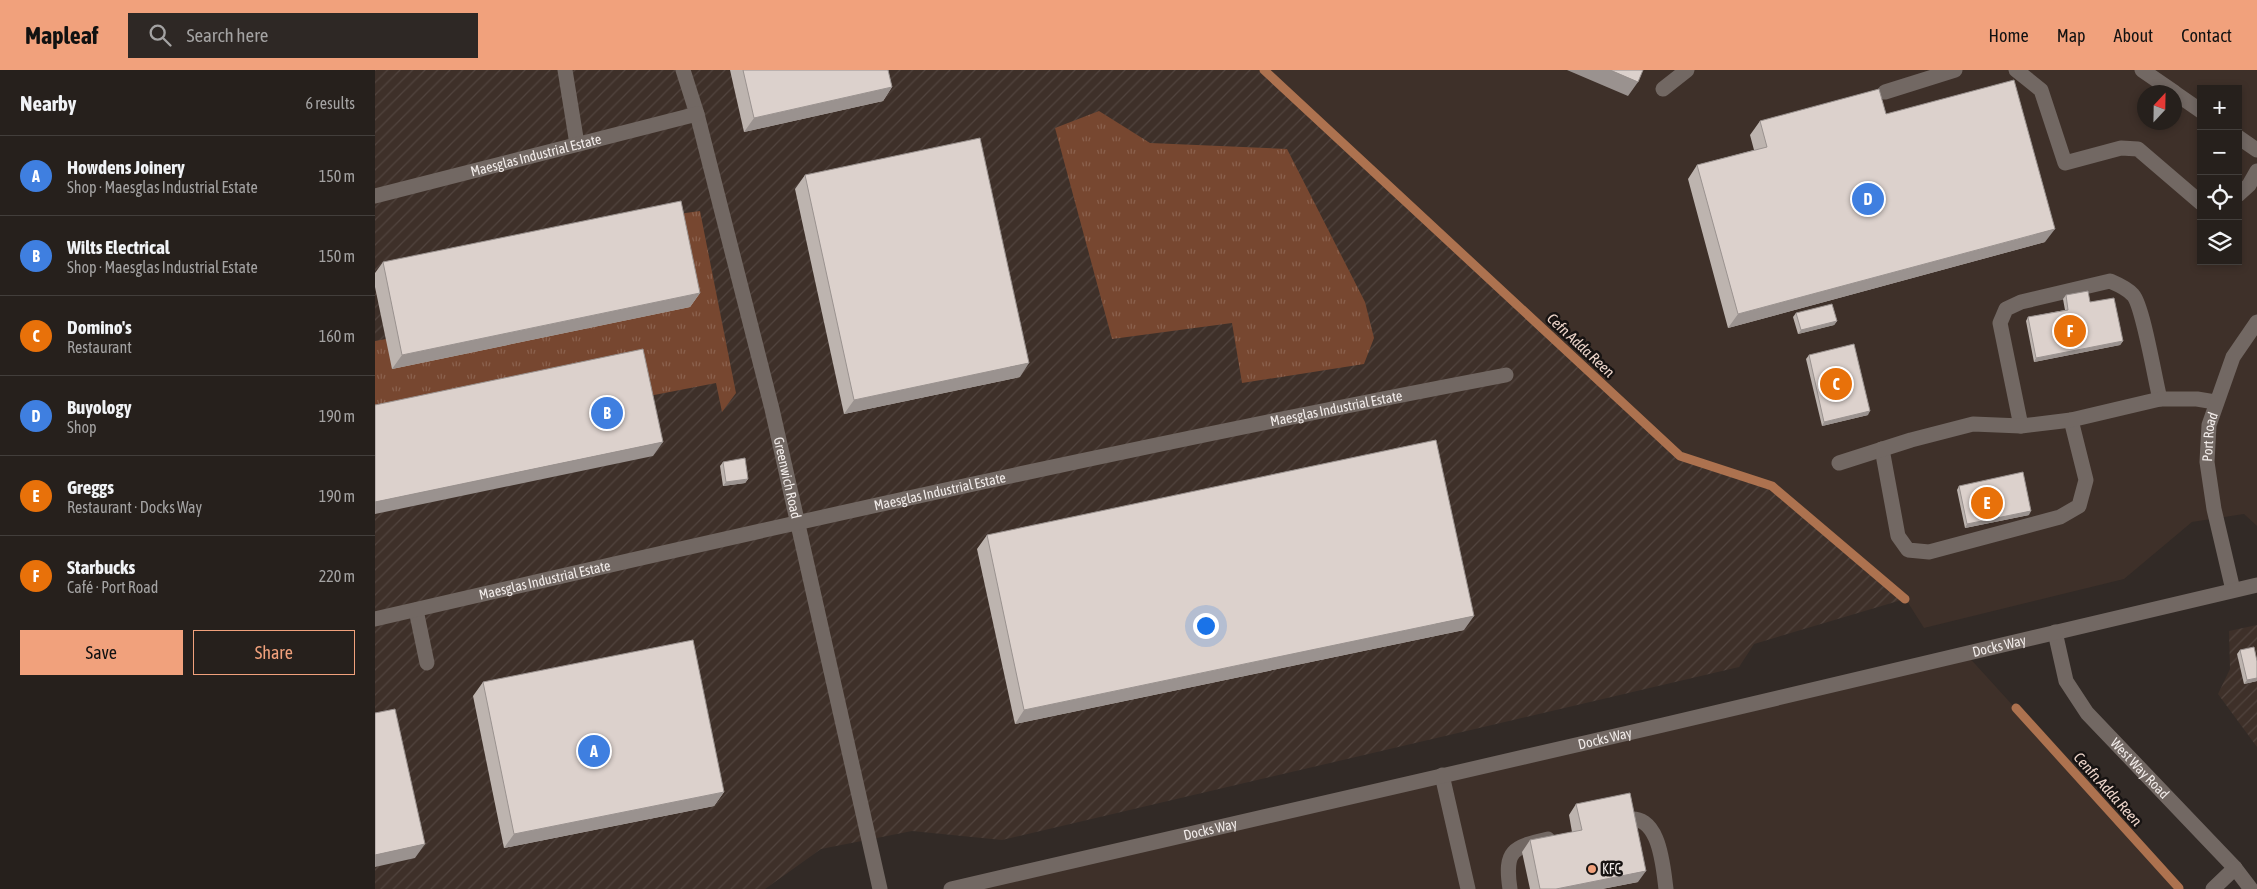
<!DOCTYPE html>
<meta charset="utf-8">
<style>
body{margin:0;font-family:"Asap Condensed",sans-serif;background:#2e2825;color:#f1f3f6}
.controls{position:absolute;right:15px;top:15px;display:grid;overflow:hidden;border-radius:0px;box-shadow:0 2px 8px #0003}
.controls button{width:45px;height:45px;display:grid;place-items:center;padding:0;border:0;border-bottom:1px solid #423e3b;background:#26201c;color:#f1f3f6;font:25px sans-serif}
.compass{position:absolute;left:1762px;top:15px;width:45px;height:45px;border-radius:50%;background:#26201c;box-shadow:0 2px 8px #0003;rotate:22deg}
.you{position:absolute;left:830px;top:555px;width:18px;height:18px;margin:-12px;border:4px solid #fff;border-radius:50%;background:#1a73e8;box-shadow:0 0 0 8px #1a73e833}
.badge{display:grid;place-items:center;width:32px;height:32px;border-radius:50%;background:#f1a17c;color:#fff;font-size:16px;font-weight:700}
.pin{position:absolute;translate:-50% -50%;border:2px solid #fff;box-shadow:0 1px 5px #0006}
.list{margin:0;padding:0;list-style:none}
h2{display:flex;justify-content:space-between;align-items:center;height:65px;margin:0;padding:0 20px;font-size:21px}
h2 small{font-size:16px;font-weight:400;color:#a4a3a3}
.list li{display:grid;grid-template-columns:32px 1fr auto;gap:15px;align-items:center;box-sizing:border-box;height:80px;padding:0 20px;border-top:1px solid #423e3b}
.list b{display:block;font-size:19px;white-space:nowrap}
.list p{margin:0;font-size:16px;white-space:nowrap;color:#a4a3a3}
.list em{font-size:16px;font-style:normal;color:#a4a3a3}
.actions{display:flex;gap:10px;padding:15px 20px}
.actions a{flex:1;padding:11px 0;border:1px solid #f1a17c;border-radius:0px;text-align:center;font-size:18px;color:#f1a17c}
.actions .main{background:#f1a17c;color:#111}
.icon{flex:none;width:28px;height:28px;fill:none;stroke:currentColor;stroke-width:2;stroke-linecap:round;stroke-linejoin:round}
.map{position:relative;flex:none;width:1882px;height:819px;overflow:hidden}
header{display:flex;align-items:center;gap:30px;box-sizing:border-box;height:70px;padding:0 25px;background:#f1a17c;color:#111}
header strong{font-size:24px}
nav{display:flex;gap:28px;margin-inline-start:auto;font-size:18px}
.search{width:350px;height:45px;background:#2e2825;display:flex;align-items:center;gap:12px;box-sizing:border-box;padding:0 18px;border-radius:0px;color:#a4a3a3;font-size:19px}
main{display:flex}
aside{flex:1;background:#26201c}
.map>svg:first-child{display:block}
.built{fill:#3e3029;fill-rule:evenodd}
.industrial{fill:url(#industrial-furrows)}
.grass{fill:url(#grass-tufts)}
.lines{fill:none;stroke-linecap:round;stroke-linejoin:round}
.stream{stroke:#ad724f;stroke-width:9}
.minor{stroke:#726863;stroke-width:15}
.wall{fill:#bdb4af}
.shaded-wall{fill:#9a928f}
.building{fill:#dcd1cc;stroke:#9a928f}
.poi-dot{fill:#f1a17c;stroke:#171312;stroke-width:2}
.labels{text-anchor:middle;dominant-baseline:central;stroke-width:5;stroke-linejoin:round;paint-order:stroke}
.street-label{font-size:14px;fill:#f2ecea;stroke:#171312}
.poi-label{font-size:14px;fill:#f2ecea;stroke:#171312;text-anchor:start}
.water-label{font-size:15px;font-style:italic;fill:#eed6cb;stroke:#171312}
</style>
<header>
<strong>Mapleaf</strong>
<div class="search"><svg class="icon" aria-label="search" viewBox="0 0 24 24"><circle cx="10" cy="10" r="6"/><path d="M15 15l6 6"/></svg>Search here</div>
<nav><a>Home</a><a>Map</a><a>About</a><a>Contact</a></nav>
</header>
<main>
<aside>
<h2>Nearby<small>6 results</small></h2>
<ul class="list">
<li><span class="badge" style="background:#3f7fe0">A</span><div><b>Howdens Joinery</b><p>Shop · Maesglas Industrial Estate</p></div><em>150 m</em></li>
<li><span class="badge" style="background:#3f7fe0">B</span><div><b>Wilts Electrical</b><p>Shop · Maesglas Industrial Estate</p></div><em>150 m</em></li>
<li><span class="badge" style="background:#e8710a">C</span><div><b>Domino's</b><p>Restaurant</p></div><em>160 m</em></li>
<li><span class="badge" style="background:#3f7fe0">D</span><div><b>Buyology</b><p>Shop</p></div><em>190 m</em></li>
<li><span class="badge" style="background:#e8710a">E</span><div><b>Greggs</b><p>Restaurant · Docks Way</p></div><em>190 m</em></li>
<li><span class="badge" style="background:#e8710a">F</span><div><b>Starbucks</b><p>Café · Port Road</p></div><em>220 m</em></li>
</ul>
<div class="actions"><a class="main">Save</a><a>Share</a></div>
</aside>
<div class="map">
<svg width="1882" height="819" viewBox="0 0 1882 819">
<defs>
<pattern id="industrial-furrows" width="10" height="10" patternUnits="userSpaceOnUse" patternTransform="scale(1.25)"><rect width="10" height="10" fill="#3e3029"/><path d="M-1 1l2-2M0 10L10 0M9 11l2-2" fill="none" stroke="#51443e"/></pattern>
<pattern id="grass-tufts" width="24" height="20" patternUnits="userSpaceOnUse" patternTransform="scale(1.25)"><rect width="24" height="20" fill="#774730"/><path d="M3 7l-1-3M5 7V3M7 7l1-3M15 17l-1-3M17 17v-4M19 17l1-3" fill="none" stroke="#8b624e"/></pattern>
</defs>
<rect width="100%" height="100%" fill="#322a26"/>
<!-- built -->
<path class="built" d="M889,0H1882V456L1869,444L1817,452L1749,509L1549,558L1530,528L1397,416L1305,386ZM1826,19H1863V191H1826ZM1770,22H1800V52H1770Z
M1591,584L1805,819H577Z"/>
<!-- industrial -->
<path class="industrial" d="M0,0H889L1305,386L1397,416L1530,529L1379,574L1364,597L627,770L537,761L446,779L390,819H0Z
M1882,555V677L1843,624L1855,599L1854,561Z"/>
<!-- grass -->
<path class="grass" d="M724,41L775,73L912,79L990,232L999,268L989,294L867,313L857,253L737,269L680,58Z
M325,141L361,323L347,342L341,313L274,326L0,347V271L11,269L296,145Z"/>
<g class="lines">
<!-- stream -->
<path class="stream" d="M889,0L1305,386L1397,416L1530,529
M1641,638L1804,818"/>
<!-- minor -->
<g class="minor">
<path d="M190,0L202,74"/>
<path id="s1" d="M308,0L322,44L397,339L505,819"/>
<path d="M1641,0L1666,20L1690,93L1746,78L1763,79L1826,133"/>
<path d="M1767,0L1799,22"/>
<path d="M1288,19L1312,0"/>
<path d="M1510,22L1580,0"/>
<path d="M1800,23L1826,41"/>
<path d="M1863,67L1882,80"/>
<path d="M1863,125L1874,115L1882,101"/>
<path id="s2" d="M0,126L322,44"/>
<path d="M1646,356L1625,253L1631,239L1646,232L1735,211C1742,214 1752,218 1758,225C1768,236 1780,310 1785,329"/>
<path d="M1507,379L1523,466L1533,480L1554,482L1685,447L1704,436L1711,410L1696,350"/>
<path d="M1464,393L1536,370L1598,354L1646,356L1696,350L1785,329H1822L1840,332"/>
<path id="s3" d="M1858,520L1839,439L1832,392L1834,355L1858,287L1882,252"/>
<path d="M41,540L52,593"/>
<path id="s4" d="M0,549C376,462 752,377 1131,305"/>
<path id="s5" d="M1680,562L1691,611L1712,643L1860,798L1876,819"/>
<path d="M1067,705L1093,819"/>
<path d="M1250,750C1285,741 1288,797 1291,819"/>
<path id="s6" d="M576,819L1288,655L1882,515"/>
<path d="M1135,819C1129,780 1138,777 1173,769"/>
<path d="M1838,819L1860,798"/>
</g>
</g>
<!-- wall -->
<path class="wall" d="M355,0H513L517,17L508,31L369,62Z
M1511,44L1670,172L1353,258L1313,109L1322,95L1379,80L1375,65L1385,51Z
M430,105L645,307L469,344L420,119Z
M8,192L325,223L315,237L17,299L0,217V203Z
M1691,225L1715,232L1748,271L1745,275L1659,292L1651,251L1653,247L1690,240L1688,229Z
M1421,243L1462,251L1459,255L1423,264L1418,247Z
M1434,285L1493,345L1447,356L1431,289Z
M348,392L373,409L370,413L348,416L345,396Z
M1584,416L1654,445L1590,458L1582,420Z
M612,465L1089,560L640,654L602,479Z
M1865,580L1882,611L1869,614L1862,584Z
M108,612L349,722L339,736L129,778L98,626Z
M1201,734L1263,812L1227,819H1155L1147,782L1155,770L1197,762L1194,745Z"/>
<!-- shaded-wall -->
<path class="shaded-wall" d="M1192,0H1235L1263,12L1253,26Z
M517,17L508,31L369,62L379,48Z
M1680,159L1670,172L1353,258L1363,244Z
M325,223L315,237L17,299L27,285Z
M1462,251L1459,255L1423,264L1426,260Z
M1748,271L1745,275L1659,292L1661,288Z
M654,293L645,307L469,344L479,330Z
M1495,341L1493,345L1447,356L1449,352Z
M288,372L278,386L0,444V432Z
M373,409L370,413L348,416L351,412Z
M1656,441L1654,445L1590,458L1592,454Z
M1099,546L1089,560L640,654L649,640Z
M1882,608V611L1869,614L1872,610Z
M349,722L339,736L129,778L139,764Z
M50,774L40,788L0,797V785Z
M1271,801L1263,812L1227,819H1181Z"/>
<!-- building -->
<path class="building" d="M368,0H513L517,17L379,48Z
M1235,0H1268L1263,12Z
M1639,10L1680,159L1363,244L1322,95L1392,77L1385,51L1504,19L1511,44Z
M605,68L654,293L479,330L430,105Z
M306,131L325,223L27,285L8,192Z
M1713,221L1715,232L1739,228L1748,271L1661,288L1653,247L1693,240L1691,225Z
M1457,234L1462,251L1426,260L1421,243Z
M1479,274L1495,341L1449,352L1434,285Z
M268,279L288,372L0,432V335Z
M1061,370L1099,546L649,640L612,465Z
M370,388L373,409L351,412L348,392Z
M1648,402L1656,441L1592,454L1584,416Z
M318,570L349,722L139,764L108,612Z
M1879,577L1882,591V608L1872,610L1865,580Z
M20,639L50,774L0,785V643Z
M1255,723L1271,801L1181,819H1165L1155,770L1207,760L1201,734Z"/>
<!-- markers -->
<circle class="poi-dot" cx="1217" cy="799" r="5"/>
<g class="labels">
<!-- street labels -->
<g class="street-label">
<text stroke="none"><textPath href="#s2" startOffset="166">Maesglas Industrial Estate</textPath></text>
<text stroke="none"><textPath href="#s4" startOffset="984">Maesglas Industrial Estate</textPath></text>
<text stroke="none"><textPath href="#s3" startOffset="156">Port Road</textPath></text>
<text stroke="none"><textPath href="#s1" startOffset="421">Greenwich Road</textPath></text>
<text stroke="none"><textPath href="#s4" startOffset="579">Maesglas Industrial Estate</textPath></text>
<text stroke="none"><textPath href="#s4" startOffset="174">Maesglas Industrial Estate</textPath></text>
<text stroke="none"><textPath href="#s6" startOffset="1076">Docks Way</textPath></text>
<text stroke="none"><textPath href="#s6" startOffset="671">Docks Way</textPath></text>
<text stroke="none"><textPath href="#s5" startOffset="165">West Way Road</textPath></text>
<text stroke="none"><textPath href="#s6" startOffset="266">Docks Way</textPath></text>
</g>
<!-- poi labels -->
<g class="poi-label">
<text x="1227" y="799">KFC</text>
</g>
<!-- water labels -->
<g class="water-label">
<text transform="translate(1206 275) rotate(43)">Cefn Adda Reen</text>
<text transform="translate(1733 719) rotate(48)">Cenfn Adda Reen</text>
</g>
</g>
</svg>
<div class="controls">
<button>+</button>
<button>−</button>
<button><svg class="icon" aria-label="locate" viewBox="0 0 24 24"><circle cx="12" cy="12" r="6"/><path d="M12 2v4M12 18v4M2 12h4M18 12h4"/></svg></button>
<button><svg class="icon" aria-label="layers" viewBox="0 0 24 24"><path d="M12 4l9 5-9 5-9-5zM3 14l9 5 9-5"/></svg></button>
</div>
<svg class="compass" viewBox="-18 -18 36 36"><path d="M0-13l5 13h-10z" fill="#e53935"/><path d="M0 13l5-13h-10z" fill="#a4a3a3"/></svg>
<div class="you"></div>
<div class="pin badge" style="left:219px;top:681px;background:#3f7fe0">A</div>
<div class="pin badge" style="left:232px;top:343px;background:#3f7fe0">B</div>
<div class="pin badge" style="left:1461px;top:314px;background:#e8710a">C</div>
<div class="pin badge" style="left:1493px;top:129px;background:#3f7fe0">D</div>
<div class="pin badge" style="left:1612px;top:433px;background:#e8710a">E</div>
<div class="pin badge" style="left:1695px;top:261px;background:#e8710a">F</div>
</div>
</main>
